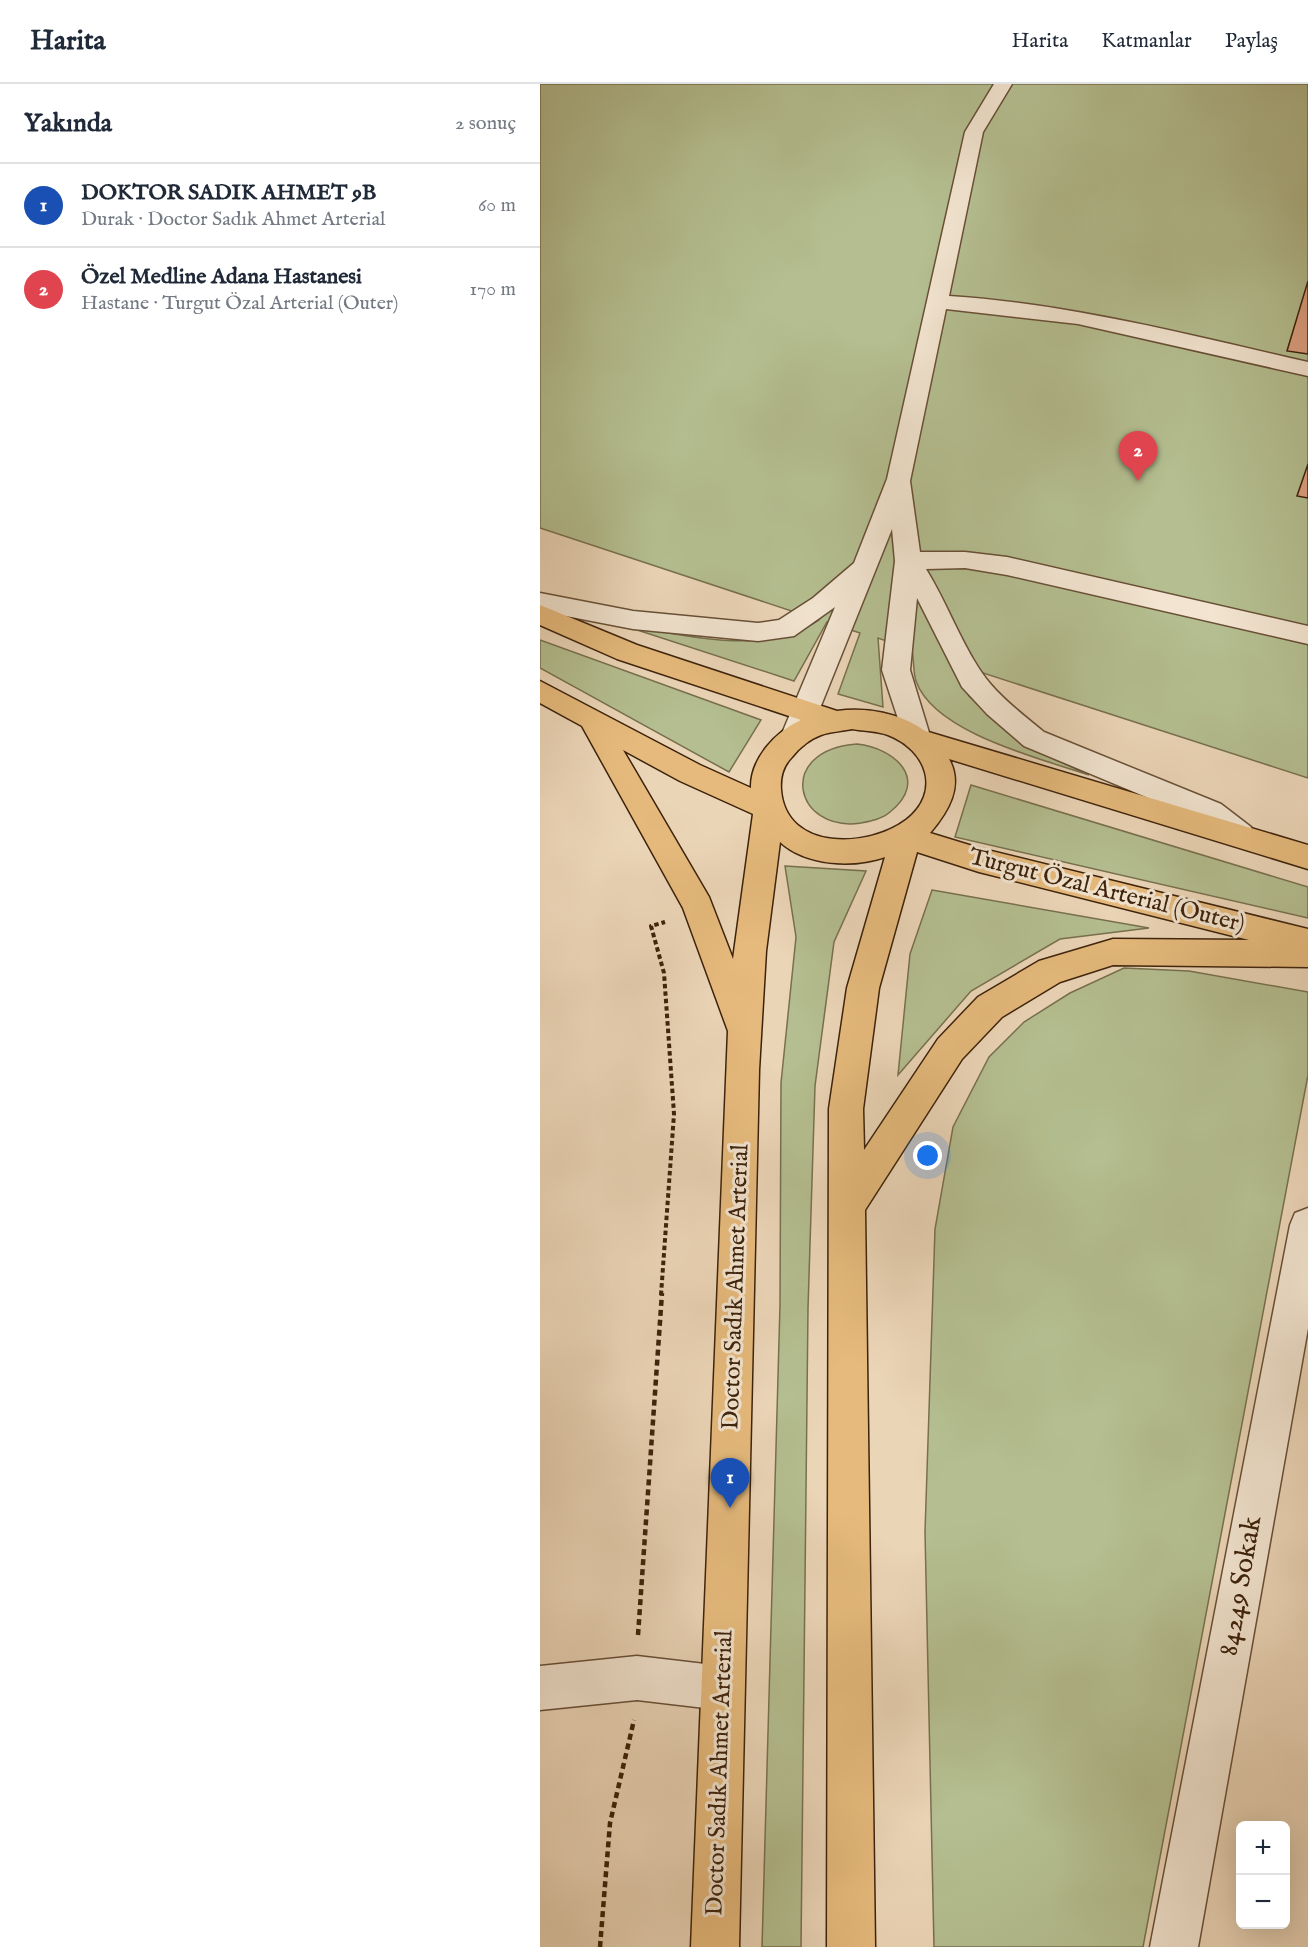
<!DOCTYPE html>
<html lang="tr">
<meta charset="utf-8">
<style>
body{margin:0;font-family:"IM FELL English",serif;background:#f2f2f3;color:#1f2937}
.controls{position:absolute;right:18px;bottom:18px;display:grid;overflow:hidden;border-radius:9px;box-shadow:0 6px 24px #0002}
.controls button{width:54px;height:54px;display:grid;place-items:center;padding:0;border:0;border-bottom:2px solid #e0e1e3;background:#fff;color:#1f2937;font:30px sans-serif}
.you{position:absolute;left:388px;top:1072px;width:21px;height:21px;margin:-15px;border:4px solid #fff;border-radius:50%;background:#1a73e8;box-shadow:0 0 0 9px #1a73e833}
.badge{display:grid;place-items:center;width:39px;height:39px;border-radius:50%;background:#d93025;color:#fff;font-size:20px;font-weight:700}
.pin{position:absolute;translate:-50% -50px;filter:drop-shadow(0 2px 3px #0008)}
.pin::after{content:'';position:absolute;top:32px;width:21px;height:18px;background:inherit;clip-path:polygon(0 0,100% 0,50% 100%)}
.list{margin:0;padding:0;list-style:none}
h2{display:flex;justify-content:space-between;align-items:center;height:78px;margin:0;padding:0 24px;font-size:26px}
h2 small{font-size:20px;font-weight:400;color:#747a83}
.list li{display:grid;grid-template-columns:39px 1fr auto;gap:18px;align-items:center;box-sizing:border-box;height:84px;padding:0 24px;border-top:2px solid #e0e1e3}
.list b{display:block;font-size:22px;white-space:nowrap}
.list p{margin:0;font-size:20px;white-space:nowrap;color:#747a83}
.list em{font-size:20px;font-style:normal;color:#747a83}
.map{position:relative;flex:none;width:768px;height:1863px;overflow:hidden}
header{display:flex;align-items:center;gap:36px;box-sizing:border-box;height:84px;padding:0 30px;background:#fff;border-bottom:2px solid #e0e1e3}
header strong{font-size:28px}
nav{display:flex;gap:33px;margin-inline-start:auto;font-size:21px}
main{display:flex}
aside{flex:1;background:#fff}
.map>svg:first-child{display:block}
.green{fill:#b4be90;stroke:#78704e;stroke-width:1.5}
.building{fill:#dda081;stroke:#3d220b;stroke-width:1.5}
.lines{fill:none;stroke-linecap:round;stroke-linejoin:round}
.minor-casing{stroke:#684f36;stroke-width:3}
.major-casing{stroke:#3d220b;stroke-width:3}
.path-far1{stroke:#3d220b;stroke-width:4;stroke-dasharray:4.5 3;stroke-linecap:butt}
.path{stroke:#3d220b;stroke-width:4.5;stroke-dasharray:6 4;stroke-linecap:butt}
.minor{fill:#f2e4d0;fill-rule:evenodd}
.major{fill:#e6ba7c;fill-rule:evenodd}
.labels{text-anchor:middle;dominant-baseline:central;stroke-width:6;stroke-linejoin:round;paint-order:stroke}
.street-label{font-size:24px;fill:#3d220b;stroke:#f2e4d0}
.near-street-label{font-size:28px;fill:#3d220b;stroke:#f2e4d0}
</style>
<header>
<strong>Harita</strong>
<nav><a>Harita</a><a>Katmanlar</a><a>Paylaş</a></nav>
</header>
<main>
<aside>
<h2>Yakında<small>2 sonuç</small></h2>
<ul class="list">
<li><span class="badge" style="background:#1a4fb4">1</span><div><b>DOKTOR SADIK AHMET 9B</b><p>Durak · Doctor Sadık Ahmet Arterial</p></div><em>60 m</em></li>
<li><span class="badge" style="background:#e0444e">2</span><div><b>Özel Medline Adana Hastanesi</b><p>Hastane · Turgut Özal Arterial (Outer)</p></div><em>170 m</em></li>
</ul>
</aside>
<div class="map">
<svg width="768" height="1863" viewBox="0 0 768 1863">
<rect width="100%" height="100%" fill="#ebd5b7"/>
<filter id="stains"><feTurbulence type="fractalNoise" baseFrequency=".00333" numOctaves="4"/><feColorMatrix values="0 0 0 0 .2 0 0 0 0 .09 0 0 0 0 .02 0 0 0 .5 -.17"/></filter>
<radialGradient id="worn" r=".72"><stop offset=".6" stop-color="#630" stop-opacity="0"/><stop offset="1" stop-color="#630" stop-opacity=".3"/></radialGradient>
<!-- green -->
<path class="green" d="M0,0H768V694L409,578L429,612L480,659L549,691C502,675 394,649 376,597C373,588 374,575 372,566L338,554L343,623L298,610L320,549L287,538L254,597L85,542C146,550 225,574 279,536L0,444Z
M0,556L221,636L189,688L0,584Z
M317,660C355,664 390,696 350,728C342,735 331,737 321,739C254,749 235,666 317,660Z
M431,701L768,803V834L415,753Z
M245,782L326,787L294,858L275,1002L268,1224L261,1863H222L240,1221L241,999L256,853Z
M392,806L609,844L520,855L431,907L358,991L370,870Z
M584,884L649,887L768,908V991L603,1863H394L385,1448L395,1145L413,1043L449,973L484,938L530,909Z"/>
<!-- building -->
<path class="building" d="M768,197V270L747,267Z
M768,380V414L757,412Z"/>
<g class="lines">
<defs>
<path id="minor" d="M454,0H472L443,48L409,212C531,220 649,251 768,278V292L538,240L406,225L370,397L380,468H425L467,473L768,542V560L467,491L425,484L386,485C406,517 418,552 438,583C454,609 481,629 504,648L681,720L711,743L715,751L711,759L700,763L689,759L661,736L484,662L447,630L422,603L377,514L370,586L391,655L387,662L377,666L367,662L342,586L355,477L352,445L268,654L264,661L254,665L244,661L240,654L295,523L254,552L218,557L93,545L0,527V509L93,527L218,539L239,536L273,514L314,479L347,395L425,48Z
M768,1124V1244L658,1863H610L750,1141L755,1129Z
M97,1572L182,1582L198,1588L204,1604L198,1620L182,1626L97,1616L0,1626V1582Z"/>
<path id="major" d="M0,521L97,561L297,627C327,623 360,629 385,647L768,761V785L409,675C424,702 408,728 390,749L439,764L768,845V883L573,881L520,898L462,933L422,975L325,1126L335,1863H287L289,1025L307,904L345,773C313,784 266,782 240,758L226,867L219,986L199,1863H151L188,947L143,824L42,642L0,619V597L160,681L211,704C210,675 236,647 261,636L77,575L0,541ZM312,645C324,647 337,647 348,651C387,666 402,708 366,736C329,764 246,768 241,706C240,693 243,682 252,673C259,664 270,655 281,651C290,648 302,647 312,645ZM83,666L140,697L213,730L193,875L169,813ZM377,768L439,788L709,856L573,855L499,877L438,913L398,955L324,1066L323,1025L339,904Z"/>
</defs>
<!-- minor casing -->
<use href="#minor" class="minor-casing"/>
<!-- major casing -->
<use href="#major" class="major-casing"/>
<!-- path-far1 -->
<path class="path-far1" d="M121,1211L134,1030L124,889L111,842L125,838"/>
<!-- path -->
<path class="path" d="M98,1551L122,1209
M60,1863L70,1739L94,1636"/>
<!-- minor -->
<use href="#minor" class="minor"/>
<!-- major -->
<use href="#major" class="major"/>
</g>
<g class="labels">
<!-- street labels -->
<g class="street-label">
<text transform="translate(567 807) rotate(14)">Turgut Özal Arterial (Outer)</text>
<text transform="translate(196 1203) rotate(-88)">Doctor Sadık Ahmet Arterial</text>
<text transform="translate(180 1689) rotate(-88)">Doctor Sadık Ahmet Arterial</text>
</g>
<!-- near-street labels -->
<g class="near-street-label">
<text transform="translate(701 1502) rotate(-80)">84249 Sokak</text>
</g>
</g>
<rect width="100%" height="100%" filter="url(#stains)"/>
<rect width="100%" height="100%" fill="url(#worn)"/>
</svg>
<div class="controls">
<button>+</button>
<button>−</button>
</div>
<div class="you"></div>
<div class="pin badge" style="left:190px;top:1424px;background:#1a4fb4">1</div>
<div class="pin badge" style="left:598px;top:397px;background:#e0444e">2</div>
</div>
</main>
